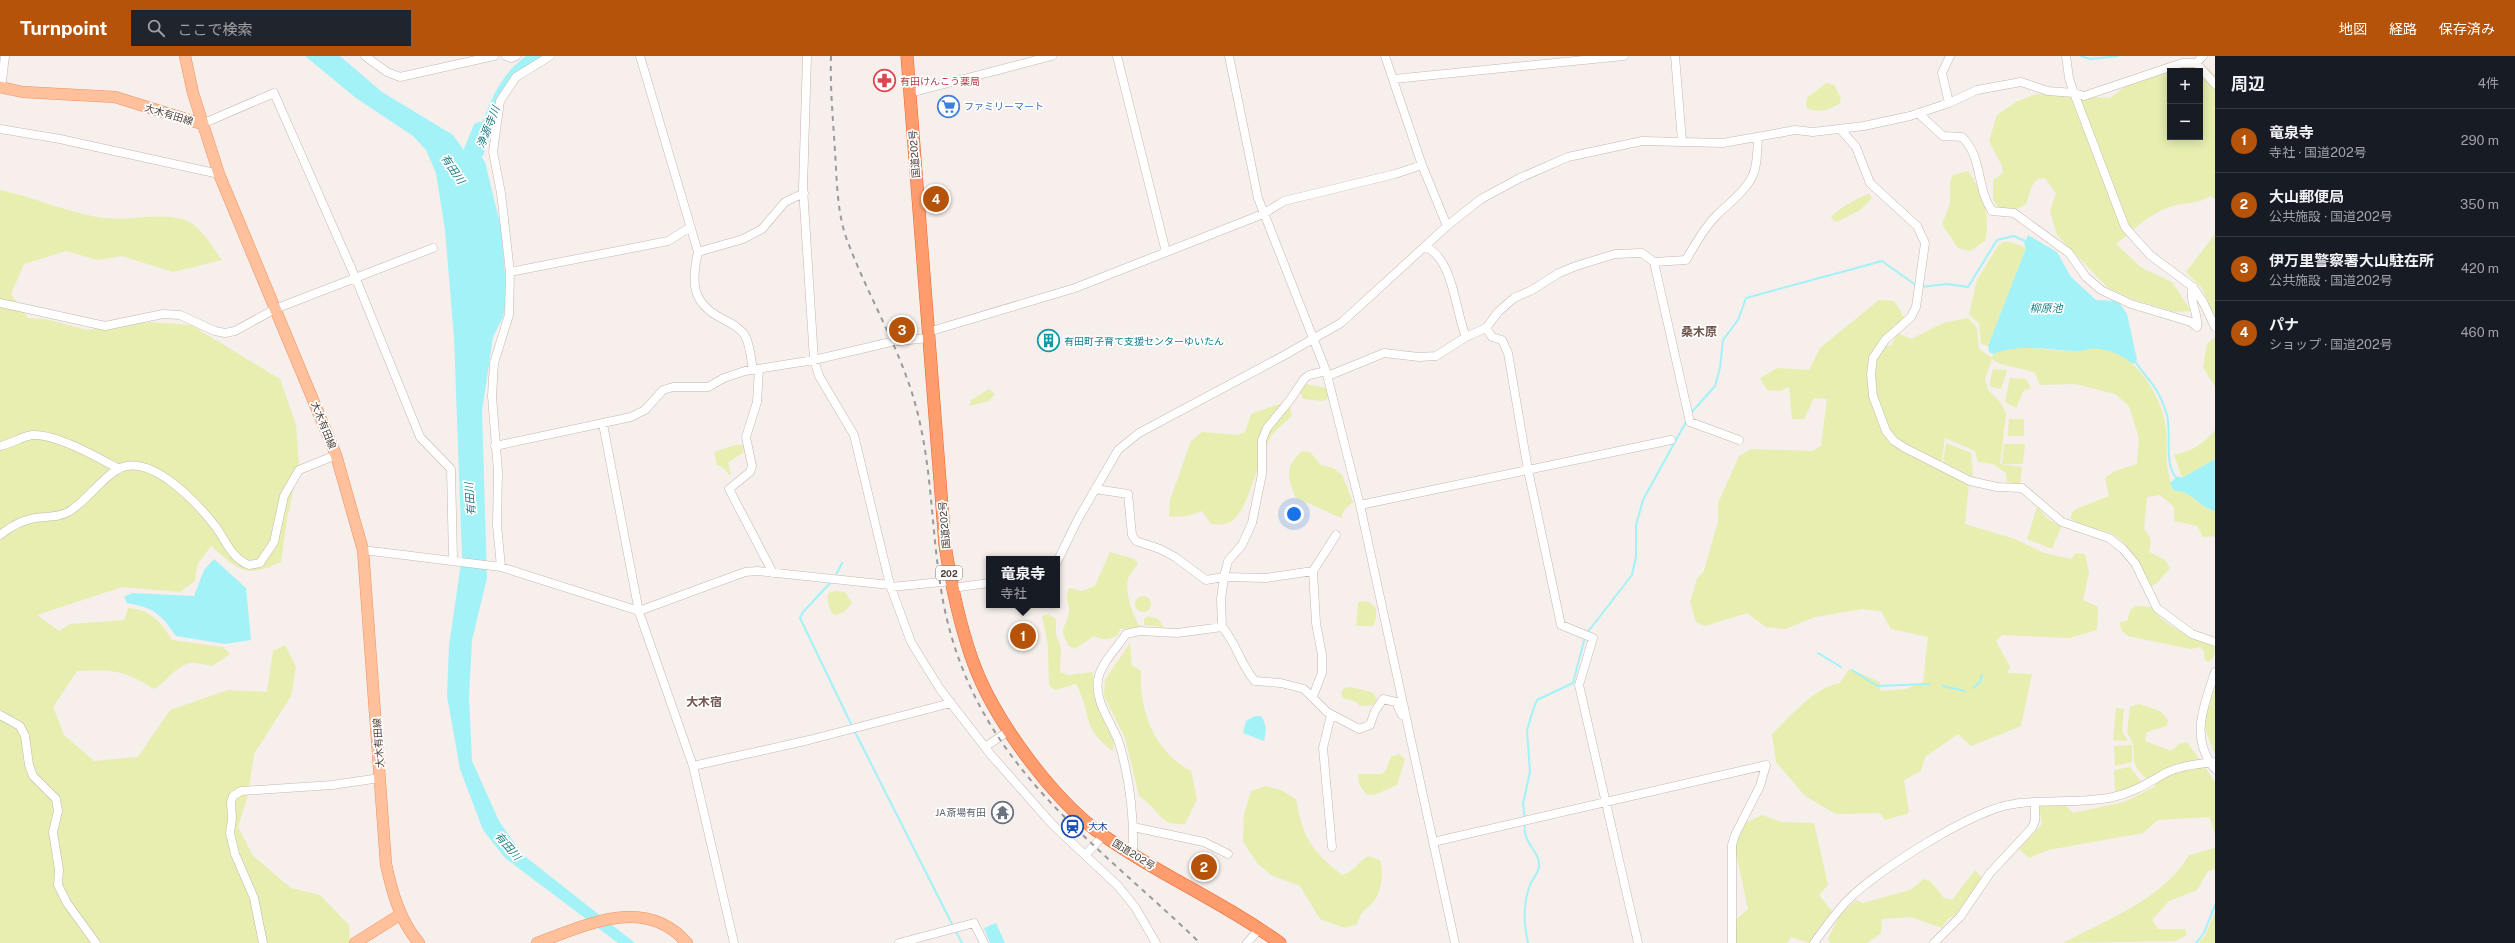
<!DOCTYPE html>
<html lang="ja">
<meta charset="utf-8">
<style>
body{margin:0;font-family:"Public Sans","Noto Sans JP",sans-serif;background:#20242c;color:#f1f3f6}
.controls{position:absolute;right:12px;top:12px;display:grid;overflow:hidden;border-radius:0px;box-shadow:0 2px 10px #0003}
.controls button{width:36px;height:36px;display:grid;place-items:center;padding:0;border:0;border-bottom:1px solid #363941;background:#171b24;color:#f1f3f6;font:20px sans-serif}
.you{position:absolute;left:1294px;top:458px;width:14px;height:14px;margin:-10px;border:3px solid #fff;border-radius:50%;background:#1a73e8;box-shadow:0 0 0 6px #1a73e833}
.badge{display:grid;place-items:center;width:26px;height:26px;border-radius:50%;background:#b45309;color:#fff;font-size:13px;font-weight:700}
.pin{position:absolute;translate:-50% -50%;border:2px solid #fff;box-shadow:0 1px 4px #0006}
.popup{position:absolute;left:986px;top:500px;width:74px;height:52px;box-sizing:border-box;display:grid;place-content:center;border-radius:0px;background:#171b24;filter:drop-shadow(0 1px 3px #0005);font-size:13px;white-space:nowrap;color:#9ea1a6}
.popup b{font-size:15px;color:#f1f3f6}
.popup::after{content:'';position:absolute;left:50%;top:100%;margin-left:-8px;border:8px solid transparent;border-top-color:#171b24}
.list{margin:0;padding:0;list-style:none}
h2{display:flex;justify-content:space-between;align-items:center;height:52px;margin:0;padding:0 16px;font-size:17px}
h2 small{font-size:13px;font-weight:400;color:#9ea1a6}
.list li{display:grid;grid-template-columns:26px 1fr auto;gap:12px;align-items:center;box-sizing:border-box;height:64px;padding:0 16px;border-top:1px solid #363941}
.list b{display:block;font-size:15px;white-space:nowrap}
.list p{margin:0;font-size:13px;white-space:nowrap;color:#9ea1a6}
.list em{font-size:13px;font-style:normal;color:#9ea1a6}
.icon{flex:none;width:22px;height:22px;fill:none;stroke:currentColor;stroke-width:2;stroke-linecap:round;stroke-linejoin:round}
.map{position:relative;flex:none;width:2215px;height:887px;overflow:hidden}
header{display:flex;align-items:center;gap:24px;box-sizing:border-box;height:56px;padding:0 20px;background:#b45309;color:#fff}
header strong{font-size:19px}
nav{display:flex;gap:22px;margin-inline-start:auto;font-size:14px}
.search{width:280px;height:36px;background:#20242c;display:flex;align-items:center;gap:10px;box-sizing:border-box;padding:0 14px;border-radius:0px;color:#9ea1a6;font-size:15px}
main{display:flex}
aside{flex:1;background:#171b24}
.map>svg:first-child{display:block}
.green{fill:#e7eeb0;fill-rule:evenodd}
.water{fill:#a3f2f7}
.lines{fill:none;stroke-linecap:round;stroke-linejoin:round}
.stream{stroke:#a3f2f7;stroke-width:2}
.river{stroke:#a3f2f7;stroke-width:12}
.minor-casing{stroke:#c6b6af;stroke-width:9}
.major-casing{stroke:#ef9260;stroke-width:12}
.highway-casing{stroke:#ec652f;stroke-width:13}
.minor{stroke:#fff;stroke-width:8}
.major{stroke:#ffc09b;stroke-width:11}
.highway{stroke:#ff9c6d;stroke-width:12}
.rail{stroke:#9a9a9a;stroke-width:2;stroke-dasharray:5 5;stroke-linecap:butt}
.labels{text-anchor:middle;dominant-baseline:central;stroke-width:3.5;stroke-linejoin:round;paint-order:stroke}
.shield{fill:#fff;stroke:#827773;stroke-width:1}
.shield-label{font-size:9px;font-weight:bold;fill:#4c3d37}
.health-label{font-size:10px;fill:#be3a42;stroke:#fff;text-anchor:start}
.shop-label{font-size:10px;fill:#366cbe;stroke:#fff;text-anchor:start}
.street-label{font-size:10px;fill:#4c3d37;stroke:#fff}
.culture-label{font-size:10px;fill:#0d838f;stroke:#fff;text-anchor:start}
.worship-label{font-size:10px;fill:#5b616d;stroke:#fff;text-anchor:end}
.transit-label{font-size:10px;fill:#164399;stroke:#fff;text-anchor:start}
.water-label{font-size:11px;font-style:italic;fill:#1d7e85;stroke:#fff}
.quarter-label{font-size:12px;font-weight:bold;fill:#70564d;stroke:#fff}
</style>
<header>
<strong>Turnpoint</strong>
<div class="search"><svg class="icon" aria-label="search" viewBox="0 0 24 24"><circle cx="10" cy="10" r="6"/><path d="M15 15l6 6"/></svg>ここで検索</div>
<nav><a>地図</a><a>経路</a><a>保存済み</a></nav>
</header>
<main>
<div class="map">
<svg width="2215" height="887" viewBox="0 0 2215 887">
<rect width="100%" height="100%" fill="#f6efeb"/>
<!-- green -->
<path class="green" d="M2182,7L2203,8L2215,19V143L2211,140C2198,148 2184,146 2169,151C2149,158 2132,175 2116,188L2142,212L2172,226L2191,255L2175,256L2135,244L2108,232L2057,179L2050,155L2056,137L2045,122L2037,123L2032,130L2026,148L2015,154L1998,151L1993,144V124L2003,117L2002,110L1989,85L1997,59L2016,46L2036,38L2110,42L2133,25ZM2170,15H2200V81H2170Z
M1826,27L1834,29L1841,42L1840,47C1830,54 1816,58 1806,51L1807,42Z
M1968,115C1983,135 1991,161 1985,185L1970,195L1958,192L1942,168L1950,148V126L1953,119Z
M0,134C33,141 64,155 97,161C127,167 157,155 185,164C200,169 213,192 222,204L173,216L122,200L98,204L66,195L24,208L11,238L28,262L45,263L88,274L150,266L191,269L280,323L296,369L299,409L287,463L281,506C244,523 239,514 211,490L197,509L195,525L180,536L122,531L37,559L59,575L70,568L124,564L128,552C151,554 160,565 172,584L223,591L230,598L212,610C205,609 196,606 190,607C176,610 166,626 154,633C122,613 114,614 77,615L53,651L64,679L94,705L138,701L170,654L228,634L267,636L273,595L285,589L296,611L291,640L254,698L248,739L238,771L253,800L291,832L320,839L349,869L350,887H0Z
M1869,138L1872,142L1860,154L1837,166L1831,162C1834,155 1862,139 1869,138Z
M2215,178V263L2202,232L2186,216Z
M2003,186H2010L2026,192L1988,290L1981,288L1979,268L1969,258L1977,224L1998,190Z
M1879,244L1894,245L1904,261L1883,286L1886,290H1891L1898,277L1911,283L1943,267L1968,262L1977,272L1979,293L1992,302L1993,298C2024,286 2047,296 2077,295C2084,295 2092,291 2099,292C2134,295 2163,340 2166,373C2168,396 2164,412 2174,435C2193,434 2197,451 2215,455V480L2203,481L2197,470L2174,465V451L2160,439L2147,441L2144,473C2151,481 2152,486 2149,496L2165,504L2170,512L2157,527L2150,531C2143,516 2126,482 2110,477C2094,471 2085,473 2070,462L2074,454L2109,440L2105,422L2115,415L2137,408L2139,382L2129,350L2115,338L2075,328L2040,329L2035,317C2022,311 2001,311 1992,303L1985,323L1988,334L2001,347L2006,358L2000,408L2022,411L2020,428L2007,426L2006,417L1993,408L1978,406L1975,395L1945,382L1940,413L1969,427L1965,468L2015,483L2044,497L2071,503L2076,497L2085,498L2089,517L2083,544L2098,551L2097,574L2069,582L2002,579L1996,585L2010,611L2007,617L2032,618L2021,670L1971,690L1958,678L1925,701L1921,715L1904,724L1909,757L1885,764L1880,757L1836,758L1805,740L1776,706L1772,678C1789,662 1816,630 1840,627L1849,613L1880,626V635L1906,633L1923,626L1928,581L1891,573L1881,555L1862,553L1815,561L1785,573L1766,571L1747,557L1705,570L1696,566L1690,546L1697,523L1704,515L1718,465V447L1739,400L1751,393L1813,395L1821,390L1827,343L1814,342L1804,363H1792L1789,331L1780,335L1767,334L1760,322L1778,312L1809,314L1820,292Z
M2215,281V331L2203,311L2207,288Z
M1993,313L2007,314L2001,333L1989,330Z
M2010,322L2026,323L2031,333L2024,334L2016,352L2005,346Z
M1301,327L1326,332L1329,336L1327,343L1323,345L1303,343L1299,332Z
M989,333L995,338L989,345L969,350L971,344Z
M1279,348L1290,350L1292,360C1286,366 1277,372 1272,379C1258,401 1251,447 1234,463C1228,469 1219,469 1211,468L1202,455L1187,460L1169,461L1170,444L1191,385L1202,376L1238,379L1245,376L1251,358Z
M2009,363H2024V380H2008Z
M2215,374V403L2182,422L2174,398C2191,397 2205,386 2215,374Z
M1946,387L1971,397L1973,421L1943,406Z
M2004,388H2025L2023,408H2002Z
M735,389H742L744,392L743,397L728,406L731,419H729L724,412L717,409L714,396Z
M1302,395L1310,396L1321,409L1333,412L1342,419L1353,446L1344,454L1341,462L1295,441C1288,420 1284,412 1302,395Z
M2037,451L2048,463L2061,471L2052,493L2027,483Z
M1110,496L1134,503L1138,507C1136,511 1131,516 1129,520C1123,534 1133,560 1140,571L1120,573L1118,579C1109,584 1104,585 1094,580L1075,593L1069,590C1058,571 1065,574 1069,557C1071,548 1063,544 1069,532L1082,535L1095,530Z
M836,535L845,536L852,547L844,556L834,559L830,554L827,541L830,536Z
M1135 548a8 8 0 1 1 16 0a8 8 0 1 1-16 0Z
M1367,545L1376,552V563L1373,570H1356L1358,546Z
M2135,550L2151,551C2160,563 2171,571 2185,577C2196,582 2208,583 2215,593L2213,602L2208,606L2205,604L2204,596L2200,591L2191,593L2128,580L2121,574L2120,566L2127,565L2130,555Z
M1048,558L1056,563V579L1061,592L1060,616L1068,619L1093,616V631L1096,646L1114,686L1113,695C1080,671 1093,659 1076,628L1055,634L1049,629L1048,589L1042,560Z
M1148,560L1158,563L1164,571L1144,569V563Z
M1130,587L1132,610L1141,615C1139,655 1154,695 1191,715L1197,743L1185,768C1159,771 1159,752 1139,740L1125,682L1104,640L1105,624Z
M1350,631L1372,636L1377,643L1373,649L1360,650L1356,646L1343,642L1341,637L1344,632Z
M2215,633V699L2203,667Z
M2139,648L2160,655L2168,664L2167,669C2160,674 2153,672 2146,677L2145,685L2171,695L2179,688L2187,686L2215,726V779L2210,761L2158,764L2143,777L2048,794L2029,802L2019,793L2042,768L2039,750L2065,749L2073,757L2124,746L2156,730C2149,724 2140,719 2136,710C2130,697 2139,694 2127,677L2130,651Z
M2116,652L2124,653L2122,675L2128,685L2113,684Z
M2132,689V706L2115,710L2114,690Z
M1399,698L1405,703L1397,729L1374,739L1366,738L1359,728L1358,718H1382L1386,714L1391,701Z
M2130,711L2142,727L2115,736L2114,714Z
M1265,730L1281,734L1296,743C1303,783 1311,794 1342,819C1354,816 1358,806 1368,800L1380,804C1384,816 1382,837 1373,846C1363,857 1363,852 1357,868L1345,872L1320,863L1300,830L1271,819L1257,807L1243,786L1244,759L1251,735Z
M1762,759L1782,766L1814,767L1828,829L1819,839L1832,855L1809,887L1791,881L1787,887H1733L1737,863L1748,853L1733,784L1745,767Z
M2215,792V813L2208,815L2197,834L2169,845L2152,864L2158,873H2185L2187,879L2176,885L2063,887C2106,864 2164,843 2189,799Z
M1975,814L1982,822L1956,859L1948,863L1942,872L1911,861L1882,863L1881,877L1867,887H1830L1828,882L1840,859L1856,844L1863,847L1910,834L1924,823L1930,825L1944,842L1952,844Z
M2215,856V887H2198L2205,880Z"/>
<!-- water -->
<path class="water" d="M305,0H340L382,36L453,79L468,100L473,101L478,96L485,106L501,172L507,241L503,261L493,281L482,355L487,522L472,584L469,640L472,705L499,765L522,798L635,887H618L505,802L483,774L460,713L447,640L449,590L462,500L454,281L445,174L436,117L426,94L413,80L356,42Z
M2028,179L2057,196L2071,221L2096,244L2118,245L2127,258L2137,304L2133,308C2123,300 2113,295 2100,293C2093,291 2084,295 2076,295C2047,294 2021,287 1993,298L1989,296L1988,290L2026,192L2024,188Z
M2215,403V455C2198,451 2192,434 2174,435L2170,427L2178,420L2182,422Z
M214,503L246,532L251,584L225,588L176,580C160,557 154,552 127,547L124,541L132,537L194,540L204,514Z
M1255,660H1261C1267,669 1266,675 1264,685L1243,677L1246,665Z
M996,867L1005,887H990L984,872Z"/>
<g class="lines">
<!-- stream -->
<path class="stream" d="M2081,0L2090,3L2118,0
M1921,231L1947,228L1968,231L1997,184L2014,180L2027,186
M2134,304C2150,327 2158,330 2167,359C2172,378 2163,408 2177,423
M1691,357L1715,330L1720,312L1723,284L1738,264L1746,242L1882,205L1917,230
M835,521L842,507
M831,526L803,556L800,562L852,670
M1587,577L1632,519L1636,500V469L1643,444L1687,364
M1818,597L1841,611
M1852,614L1877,630L1929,628
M1943,630L1965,635
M1973,632L1980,626L1982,619
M854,674L953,870
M1525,762L1523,748L1530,716L1527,674L1533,654L1537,644L1573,627L1585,581
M1525,768C1522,788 1540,794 1539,810C1539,817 1532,823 1530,829C1523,847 1524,869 1528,887
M955,874L962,887
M2196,887L2204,877L2215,849"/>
<!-- river -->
<path class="river" d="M466,115L468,99L479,72L478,96C491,62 502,16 539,0"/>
<defs>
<path id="minor" d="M365,0L387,16L400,21L494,0
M506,0L511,2L516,0
M640,0L698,196C691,227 692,247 721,262C730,267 738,270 744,278C750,286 751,304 753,314
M807,0L803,132L814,304L819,320L854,379L890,529L911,586L940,633L991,699L1052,768L1118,830L1135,851L1156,887
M1117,0L1166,196
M1229,0L1258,142L1326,315L1360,449L1455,887
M1385,0L1422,109L1447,170
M1675,0L1682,85
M2066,0L2069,22L2074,37L2125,171L2150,199L2193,231L2203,246L2215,271
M2196,7L2215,28
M1394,23L1624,0
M1,32L5,0
M910,37L1052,0
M1949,47L1942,17L1950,0
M1918,57L1943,80L1962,81C1983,101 1976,132 1992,155L2014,157L2069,197L2086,221L2101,234L2131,248L2191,266L2197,271
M202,68L274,37L356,223L420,381L451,413L453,504
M0,73L60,83L219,118
M1841,74L1856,91L1870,127L1917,170L1925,187L1916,251L1911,261L1885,284L1873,302L1871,318L1873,340L1886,375L1894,385L1905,392L1970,425L1997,431L2022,432L2062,466L2109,482L2123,493L2135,507L2157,552L2192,578L2215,586
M1426,191C1454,204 1455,255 1466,281L1486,272L1498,256L1514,242L1532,234L1559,217L1576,210L1615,198L1642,197L1654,206L1686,204C1695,189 1703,173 1716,160C1729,147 1745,136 1753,119C1758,107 1757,94 1758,82
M698,196L743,183L762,173L785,146L804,137
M1654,206L1690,366L1739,384
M510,216L668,185L689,172
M2193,231C2188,243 2199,258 2197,271
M0,247L105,270L163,258L180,259L215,275L225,277L235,275L275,253L433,192
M1486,272L1492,281L1502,284L1508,297L1528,414L1561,569L1593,582L1579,629L1638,887
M928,276L1075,232L1263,158L1284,145L1395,118L1422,109
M759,313L757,346L746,381L752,410L750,416L729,433L773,517
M1328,320L1384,297L1419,301L1436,300L1466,281
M603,368L639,556L693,710L734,887
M0,390C12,388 20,381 32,379C55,377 99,402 119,413
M495,390L631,361L645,354L663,334L673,331H708L724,322L745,315L814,304L891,286L928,282
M1095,433L1128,438L1132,479L1136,485L1160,493L1175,501L1206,524L1224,521L1266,522L1313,515
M1360,449L1671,384
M0,479C10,471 22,464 35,462C47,460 59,462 70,455C87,444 102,422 118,413C151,396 198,448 216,471C226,485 232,503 249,509L260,507L274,486L284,440L299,414L336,399
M363,494L501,511L639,555L745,516L757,515L890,529
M1057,506L1078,463L1118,394L1139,377L1283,300L1341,267L1447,170L1481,143L1520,122L1568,101L1642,85L1723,87L1795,74L1813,76L1864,70L1910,60L1949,47L1977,34L2021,26L2048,35L2074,37L2084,40L2182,7H2196L2203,0
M501,511L497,469L498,416L492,340L494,307L509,259L510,216L501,137L493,96L500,45L516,21L550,0
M891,531L951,525
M952,532L989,527
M1222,571L1221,543L1224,521L1228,505L1242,489L1252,467L1262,418V384L1267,372L1290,344L1304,323L1309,319L1326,315
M2215,616C2204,649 2189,683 2215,713
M1313,640L1322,617V599L1316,567L1313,515L1336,479
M0,659L20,670L25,680L29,709L33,720L56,743L58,755L53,776L59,814L58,829L67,847L96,887
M1331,659L1323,692L1332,791
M985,691L1010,674
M693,710L809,684L951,647
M1133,771L1204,786L1228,798
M1433,786L1766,709L1760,730L1735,779L1732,789V887
M1133,798C1134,762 1130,725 1120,690C1114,669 1094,647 1098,624C1100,608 1118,591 1126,578L1140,575L1177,577L1222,571C1237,587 1240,609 1255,625L1281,627L1304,633L1327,656L1359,673L1370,669L1375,655L1383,643L1396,646L1402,659
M1085,799L1104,779
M263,887L254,842L235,798L230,777L232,763L231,746L233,740L241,735L332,729L380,722
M899,887L974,867L984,887
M1247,887L1260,872
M1814,887C1825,872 1835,857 1848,844C1876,815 1974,753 2014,748C2046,743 2081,748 2113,741C2132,737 2146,728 2162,719C2177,710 2198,708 2215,706
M1934,887L1960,861L1990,817L2032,772L2035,765V746"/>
<path id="major" d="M185,0L193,37L219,118L336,399L363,494L386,808C392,836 400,865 419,887
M0,31L23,36L115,41L202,68
M355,887L401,858
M537,887C587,869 645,839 687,887"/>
<path id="highway" d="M907,0L945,489C951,528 959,566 972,603C992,661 1049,738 1097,775C1155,817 1222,845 1280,887"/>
</defs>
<!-- minor casing -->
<use href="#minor" class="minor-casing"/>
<!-- major casing -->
<use href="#major" class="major-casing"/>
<!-- highway casing -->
<use href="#highway" class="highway-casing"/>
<!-- minor -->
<use href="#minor" class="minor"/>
<!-- major -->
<use href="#major" class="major"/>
<!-- highway -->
<use href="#highway" class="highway"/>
<!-- rail -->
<path class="rail" d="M831,0C830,32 833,63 835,95C837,126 837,161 849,189C868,239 896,286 912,337C934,407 930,479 944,550C976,708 1092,783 1200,887"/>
</g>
<!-- icons -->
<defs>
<symbol id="pharmacy-ring" viewBox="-11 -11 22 22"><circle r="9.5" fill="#fff" stroke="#e0444e" stroke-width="1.5"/><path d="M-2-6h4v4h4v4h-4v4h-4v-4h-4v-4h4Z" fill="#e0444e"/></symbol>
<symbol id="supermarket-ring" viewBox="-11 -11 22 22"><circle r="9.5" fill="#fff" stroke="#3f7fe0" stroke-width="1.5"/><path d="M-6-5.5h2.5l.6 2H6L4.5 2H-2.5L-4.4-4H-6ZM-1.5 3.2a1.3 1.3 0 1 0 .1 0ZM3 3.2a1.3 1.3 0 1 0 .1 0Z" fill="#3f7fe0"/></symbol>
<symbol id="building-ring" viewBox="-11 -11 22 22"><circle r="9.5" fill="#fff" stroke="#0f9aa8" stroke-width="1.5"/><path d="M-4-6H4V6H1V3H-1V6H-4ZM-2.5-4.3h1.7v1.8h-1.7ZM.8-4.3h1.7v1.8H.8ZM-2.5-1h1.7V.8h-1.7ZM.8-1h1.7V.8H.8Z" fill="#0f9aa8"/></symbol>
<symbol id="temple-ring" viewBox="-11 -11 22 22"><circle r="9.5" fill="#fff" stroke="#6b7280" stroke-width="1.5"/><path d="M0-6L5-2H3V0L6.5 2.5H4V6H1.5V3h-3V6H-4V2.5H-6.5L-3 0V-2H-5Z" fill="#6b7280"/></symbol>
<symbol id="station-ring" viewBox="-11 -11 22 22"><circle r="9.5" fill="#fff" stroke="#1a4fb4" stroke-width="1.5"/><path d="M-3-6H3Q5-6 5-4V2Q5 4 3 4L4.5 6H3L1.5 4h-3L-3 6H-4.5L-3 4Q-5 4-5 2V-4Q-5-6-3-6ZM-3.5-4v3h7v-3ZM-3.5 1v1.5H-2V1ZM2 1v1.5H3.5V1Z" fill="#1a4fb4"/></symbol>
</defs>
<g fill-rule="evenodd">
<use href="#pharmacy-ring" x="872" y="12" width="25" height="25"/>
<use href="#supermarket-ring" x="936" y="38" width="25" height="25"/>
<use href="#building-ring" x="1036" y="272" width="25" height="25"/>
<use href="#temple-ring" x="990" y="744" width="25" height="25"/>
<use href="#station-ring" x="1060" y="758" width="25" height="25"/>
</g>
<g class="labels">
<!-- shield labels -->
<rect class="shield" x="936" y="510" width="26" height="14" rx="3"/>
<g class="shield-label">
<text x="949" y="517">202</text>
</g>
<!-- health labels -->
<g class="health-label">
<text x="900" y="25">有田けんこう薬局</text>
</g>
<!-- shop labels -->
<g class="shop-label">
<text x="964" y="50">ファミリーマート</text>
</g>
<!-- street labels -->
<g class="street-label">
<text transform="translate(169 58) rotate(17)">大木有田線</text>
<text transform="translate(914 98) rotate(-94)">国道202号</text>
<text transform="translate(324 369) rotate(68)">大木有田線</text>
<text transform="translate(944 469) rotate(-95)">国道202号</text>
<text transform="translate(378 687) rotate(-94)">大木有田線</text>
<text transform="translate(1134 798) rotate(32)">国道202号</text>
</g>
<!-- culture labels -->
<g class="culture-label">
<text x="1064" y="285">有田町子育て支援センターゆいたん</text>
</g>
<!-- worship labels -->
<g class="worship-label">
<text x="986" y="756">JA斎場有田</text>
</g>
<!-- transit labels -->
<g class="transit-label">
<text x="1088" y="770">大木</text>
</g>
<!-- water labels -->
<g class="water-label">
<text transform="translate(488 71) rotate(-68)">浄源寺川</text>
<text transform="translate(453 113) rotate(56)">有田川</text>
<text x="2046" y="252">柳原池</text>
<text transform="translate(470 443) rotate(-94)">有田川</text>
<text transform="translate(508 790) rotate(49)">有田川</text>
</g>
<!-- quarter labels -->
<g class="quarter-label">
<text x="1699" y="276">桑木原</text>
<text x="704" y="646">大木宿</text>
</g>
</g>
</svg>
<div class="controls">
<button>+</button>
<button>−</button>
</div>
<div class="you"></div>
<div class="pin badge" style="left:1023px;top:580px">1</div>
<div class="popup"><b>竜泉寺</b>寺社</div>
<div class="pin badge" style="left:1204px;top:811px">2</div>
<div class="pin badge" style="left:902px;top:274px">3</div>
<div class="pin badge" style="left:936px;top:143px">4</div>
</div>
<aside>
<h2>周辺<small>4件</small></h2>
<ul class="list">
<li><span class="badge">1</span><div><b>竜泉寺</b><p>寺社 · 国道202号</p></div><em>290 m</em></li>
<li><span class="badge">2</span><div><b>大山郵便局</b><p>公共施設 · 国道202号</p></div><em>350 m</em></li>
<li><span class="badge">3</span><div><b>伊万里警察署大山駐在所</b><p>公共施設 · 国道202号</p></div><em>420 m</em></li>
<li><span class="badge">4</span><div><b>パナ</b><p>ショップ · 国道202号</p></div><em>460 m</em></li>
</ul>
</aside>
</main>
